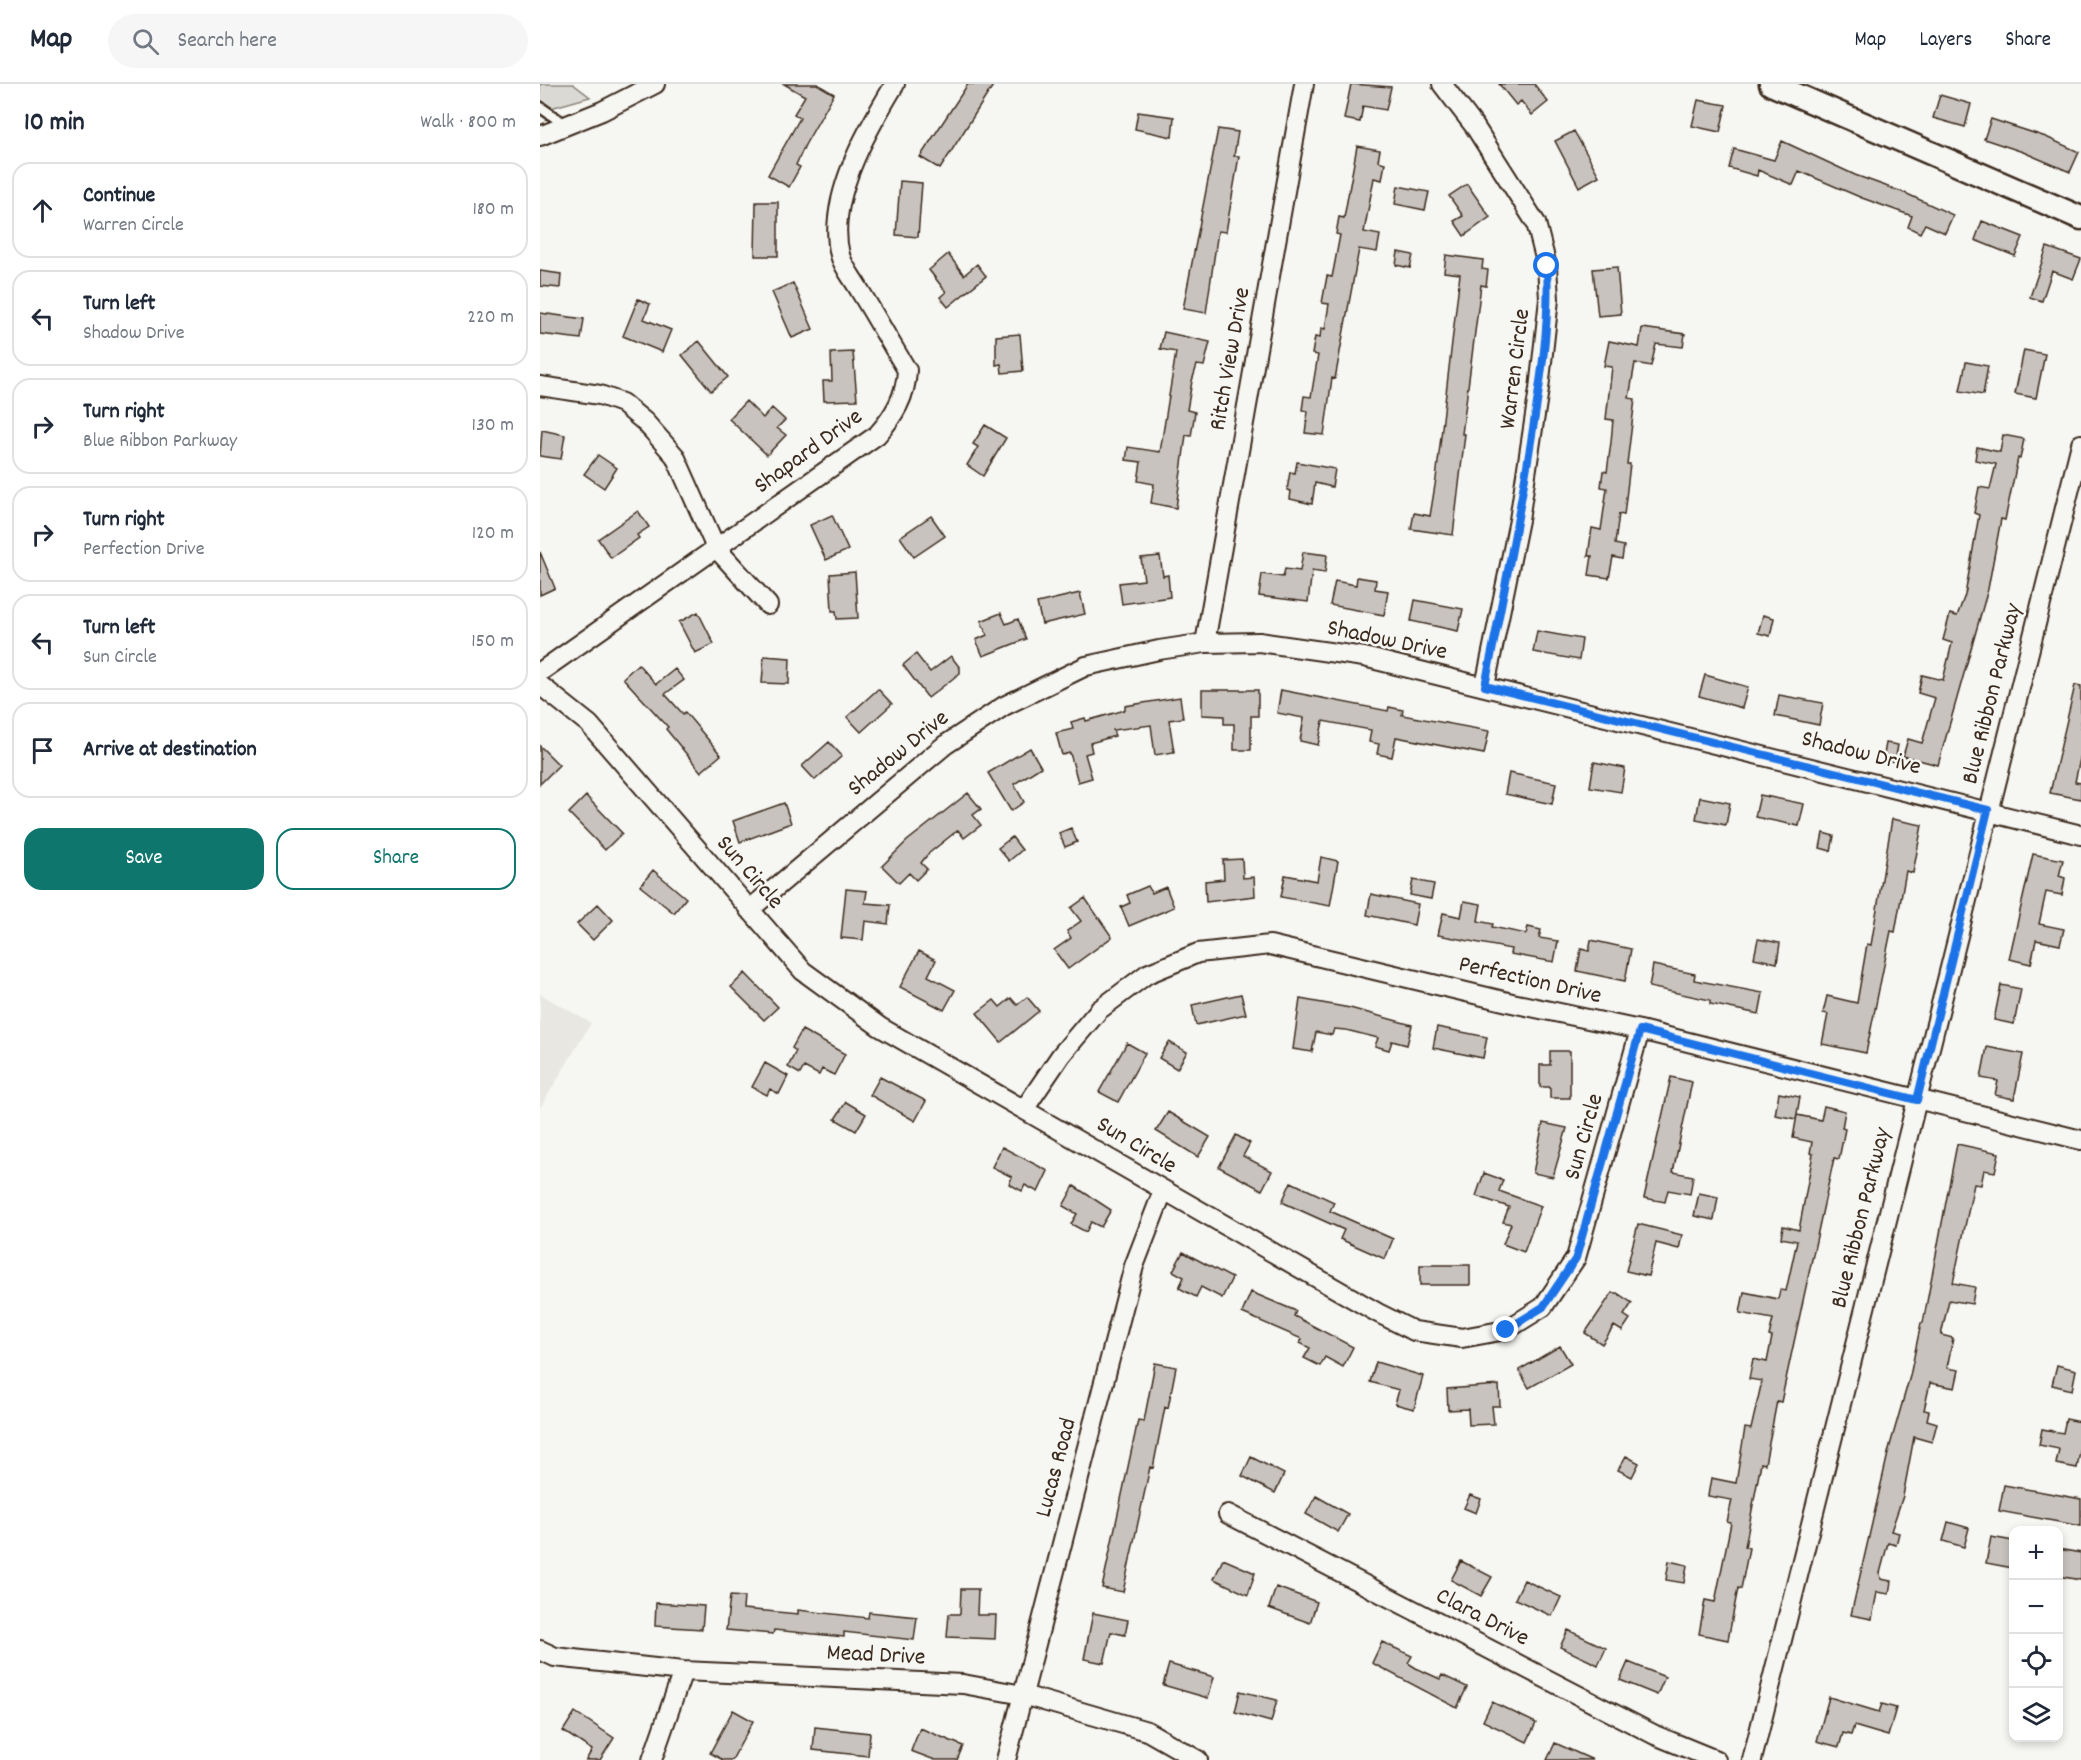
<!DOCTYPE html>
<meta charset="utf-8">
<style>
body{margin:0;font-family:Dekko,sans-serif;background:#f6f6f7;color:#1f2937}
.controls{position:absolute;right:18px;bottom:18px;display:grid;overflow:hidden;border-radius:12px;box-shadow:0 3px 9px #0003}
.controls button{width:54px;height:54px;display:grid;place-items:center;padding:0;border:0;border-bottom:2px solid #e0e1e3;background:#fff;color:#1f2937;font:30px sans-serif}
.stop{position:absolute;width:18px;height:18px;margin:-14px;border:4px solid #1a73e8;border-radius:50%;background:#fff}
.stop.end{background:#1a73e8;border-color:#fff;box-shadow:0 2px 6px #0008}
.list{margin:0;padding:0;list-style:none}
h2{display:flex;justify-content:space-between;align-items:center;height:78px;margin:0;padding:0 24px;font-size:26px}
h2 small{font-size:20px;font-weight:400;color:#747a83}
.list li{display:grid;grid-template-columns:39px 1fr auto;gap:18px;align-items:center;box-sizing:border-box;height:96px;margin:0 12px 12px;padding:0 12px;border:2px solid #e0e1e3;border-radius:18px}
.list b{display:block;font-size:22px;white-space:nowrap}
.list p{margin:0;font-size:20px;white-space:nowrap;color:#747a83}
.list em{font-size:20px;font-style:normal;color:#747a83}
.actions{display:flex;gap:12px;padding:18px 24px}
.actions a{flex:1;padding:14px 0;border:2px solid #0f766e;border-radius:18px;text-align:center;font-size:21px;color:#0f766e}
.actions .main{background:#0f766e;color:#fff}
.icon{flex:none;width:33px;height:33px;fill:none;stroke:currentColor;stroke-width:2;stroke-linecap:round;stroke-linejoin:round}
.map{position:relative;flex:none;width:1541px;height:1676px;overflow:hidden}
header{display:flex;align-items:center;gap:36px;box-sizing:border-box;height:84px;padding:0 30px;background:#fff;border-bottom:2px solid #e0e1e3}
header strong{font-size:28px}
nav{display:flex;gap:33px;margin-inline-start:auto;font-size:21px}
.search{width:420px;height:54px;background:#f6f6f7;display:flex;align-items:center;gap:15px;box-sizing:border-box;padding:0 21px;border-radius:33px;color:#747a83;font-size:22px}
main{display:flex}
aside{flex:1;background:#fff}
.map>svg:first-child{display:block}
.built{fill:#e8e7e2}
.green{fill:#dad9d3;stroke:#8a8278;stroke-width:1.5}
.building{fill:#c8c3be;stroke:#3b2a1e;stroke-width:1.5}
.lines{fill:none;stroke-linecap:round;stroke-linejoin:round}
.service-casing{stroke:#3b2a1e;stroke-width:14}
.minor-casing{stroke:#3b2a1e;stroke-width:22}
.tertiary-casing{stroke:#3b2a1e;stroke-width:27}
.service{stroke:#f6f6f2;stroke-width:9}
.minor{stroke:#f6f6f2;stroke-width:18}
.tertiary{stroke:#f6f6f2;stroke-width:22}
.route{stroke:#1a73e8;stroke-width:8}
.labels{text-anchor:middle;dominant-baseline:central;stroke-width:5;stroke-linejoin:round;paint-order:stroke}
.street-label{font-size:24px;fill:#3b2a1e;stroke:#f6f6f2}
</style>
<header>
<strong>Map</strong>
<div class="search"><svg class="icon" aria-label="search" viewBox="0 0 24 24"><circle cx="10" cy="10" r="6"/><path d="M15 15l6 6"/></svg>Search here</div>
<nav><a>Map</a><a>Layers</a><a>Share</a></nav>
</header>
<main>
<aside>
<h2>10 min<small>Walk · 800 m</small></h2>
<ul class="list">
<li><svg class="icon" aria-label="ahead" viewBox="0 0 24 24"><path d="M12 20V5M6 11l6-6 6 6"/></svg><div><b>Continue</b><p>Warren Circle</p></div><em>180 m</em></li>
<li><svg class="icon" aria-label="left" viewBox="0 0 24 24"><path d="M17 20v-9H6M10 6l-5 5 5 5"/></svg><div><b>Turn left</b><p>Shadow Drive</p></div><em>220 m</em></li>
<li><svg class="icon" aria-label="right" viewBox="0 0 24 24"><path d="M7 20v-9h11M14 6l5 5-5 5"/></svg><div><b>Turn right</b><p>Blue Ribbon Parkway</p></div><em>130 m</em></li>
<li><svg class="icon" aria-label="right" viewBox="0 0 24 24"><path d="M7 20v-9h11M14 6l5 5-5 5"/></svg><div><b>Turn right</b><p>Perfection Drive</p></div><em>120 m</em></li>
<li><svg class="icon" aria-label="left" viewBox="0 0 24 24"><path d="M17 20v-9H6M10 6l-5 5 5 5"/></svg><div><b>Turn left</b><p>Sun Circle</p></div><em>150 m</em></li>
<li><svg class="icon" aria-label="arrive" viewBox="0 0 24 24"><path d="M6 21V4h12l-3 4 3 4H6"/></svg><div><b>Arrive at destination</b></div></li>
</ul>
<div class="actions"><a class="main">Save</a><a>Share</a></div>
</aside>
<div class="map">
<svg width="1541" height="1676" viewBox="0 0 1541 1676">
<rect width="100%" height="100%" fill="#f6f6f2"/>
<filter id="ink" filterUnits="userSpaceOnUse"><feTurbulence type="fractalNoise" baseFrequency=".0167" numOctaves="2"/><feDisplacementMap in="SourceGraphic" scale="12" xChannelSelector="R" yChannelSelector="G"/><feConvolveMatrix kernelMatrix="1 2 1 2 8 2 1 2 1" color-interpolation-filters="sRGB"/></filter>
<g filter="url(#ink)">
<!-- built -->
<path class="built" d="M0,910L51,939L0,1024Z"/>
<!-- green -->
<path class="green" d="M0,0H33L50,13L0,27Z"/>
<!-- building -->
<path class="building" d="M244,0H277L294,10L265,61L256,81L260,83L249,103L228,91L260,34L254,30L265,12Z
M428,0H454L400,85L380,73Z
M811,0L851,3L846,26L823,22L820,38L804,35Z
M959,0H994L1008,18L992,31L981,17L976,21Z
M1400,11L1431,20L1425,43L1393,34Z
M1158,16L1186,21L1180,48L1152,42Z
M598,28L634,33L632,53L595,45Z
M1451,35L1506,53L1539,68L1530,88L1483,68L1444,55Z
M678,45L698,48L694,72H699L686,148L678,147L666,229L643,225Z
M1034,47L1059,92L1039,103L1015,57Z
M1242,57L1315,91L1365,109L1413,131L1405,149L1385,140L1380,149L1368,143L1372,132L1322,114L1259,87L1253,101L1218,86L1217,92L1189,84L1194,65L1234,76Z
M817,62L840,66L838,77L845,79L842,96L834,94L824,148L840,151L837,168L819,165L795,295L792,294L784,351L765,349L768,327L762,326L764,312L771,313L778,271L772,270L775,253L780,254L781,244L785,245L789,220L782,219L787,192L792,193L794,183L800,151L796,150L799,133L804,134Z
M360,97L382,99L378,153L356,151Z
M927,100L950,133L924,152L914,137L923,132L909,112Z
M858,102L889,108L885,126L855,120Z
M216,118H238V172H215Z
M1442,137L1483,153L1475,172L1435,156Z
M1507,163L1541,175L1533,195L1512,187L1502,217L1490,213Z
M858,168L873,171L870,184L856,181Z
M408,170L424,191L437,180L446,192L408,223L400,213L406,208L389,186Z
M906,171L943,176L942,185L948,186L946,202L941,201L922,350H925L913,451L871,445L874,429L890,432L896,395L920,190L904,188Z
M1077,183L1081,230L1058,232L1053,185Z
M0,187L21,190L20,204L0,202Z
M253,199L273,245L252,254L232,208Z
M98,215L110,220L104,235L131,246L122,268L83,252Z
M0,229L44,235L41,255L0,250Z
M1102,244L1145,250L1143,263L1116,260L1111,282L1095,279L1089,314L1095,315L1087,380H1090L1084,431L1079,430L1075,460L1084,462L1082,475L1073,473L1069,494L1049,491L1052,472H1048L1052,444L1061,446L1067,404L1061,403L1063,387L1067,388L1071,358L1073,336L1066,335L1072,283L1064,282L1069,257L1099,263Z
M624,248L670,258L664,282L657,281L652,297L647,326L655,328L651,352L646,351L636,424L611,419L614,400L598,397L601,378L586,376L588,363L620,368L636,268L620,265Z
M480,250L483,287L462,289L461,280L456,281V252Z
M159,257L188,293L171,307L142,271Z
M1484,266L1505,270L1496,314L1475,310Z
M313,268L317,316L284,317L283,297H292L291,269Z
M1426,278L1448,282L1443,311L1420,307Z
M206,317L223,334L232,324L245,336L237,344L246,351L227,371L189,335Z
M445,341L466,354L443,392L427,381L438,363L433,360Z
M2,346L25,351L21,375L0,372Z
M1463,351L1484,355L1480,375L1478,374L1465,436L1461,435L1448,505L1398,681L1363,672L1368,655L1382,659L1395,614L1378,609L1382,591L1403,596L1412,559L1403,556L1410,530L1417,532L1425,511L1439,431L1434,429L1439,403L1450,405L1456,380L1435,376L1437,363L1460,368Z
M58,371L77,384L64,404L44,390Z
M757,378L795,385L792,403L775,399L772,420L750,415L751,407L747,406L750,388L755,389Z
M98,427L109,443L97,451L99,454L71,474L58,455Z
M292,431L308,466L286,476L270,441Z
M391,432L405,452L374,473L360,453Z
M0,468L15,504L0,511Z
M763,468L787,471L785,489L772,487L768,518L719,512L722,490L743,493L745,485L760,487Z
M620,472L623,492L628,491L630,513L582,520L579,499L604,496L601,474Z
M315,488L318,534L297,535L296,527H292L290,490Z
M817,493L836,496L835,505L848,507L844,531L790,521L795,497L816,501Z
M540,509L545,530L502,540L497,519Z
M875,516L923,525L918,547L871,537Z
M158,528L174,560L155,569L139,538Z
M461,529L466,540L478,535L486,555L443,572L436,556L447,551L441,537Z
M1223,531L1234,534L1230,552L1218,549Z
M997,547L1042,555L1039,576L993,568Z
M376,570L390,588L411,572L420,584V589L388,614L363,581Z
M224,572L250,574L249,600L222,599Z
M98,580L116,600L135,585L144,596L125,610L143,630L145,628L181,671L161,688L126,645L128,643L83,594Z
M1165,591L1208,603L1202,624L1159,612Z
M1535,601L1541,602V670L1535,698L1541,699V715L1510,709Z
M338,605L352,620L321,648L307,633Z
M662,606H718V632H711V666H694V640H684V632L662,631Z
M741,606L848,627L849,623L863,626L862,631L949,647L944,670L856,653L852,673L837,670L839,660L829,658L831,646L783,637L778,661L760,657L764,634L737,629Z
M1239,611L1283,619L1279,641L1235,632Z
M640,613L643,634L629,636L634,668L615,671L611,641L573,646L575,652L550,659L552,668L545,670L552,694L538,698L530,669L522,671L516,649L533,645L531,638L545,634L546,637L585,626V622Z
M289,658L302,672L275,696L262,682Z
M1346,659L1358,661L1355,678L1343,676Z
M0,662L19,681L0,700Z
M490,664L501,683L474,700L484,718L471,727L448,689Z
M1054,678L1085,684L1081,708L1050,703Z
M969,689L1016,699L1012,720L965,710Z
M428,709L441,725L433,731L441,741L424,754L418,746L388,770L381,779L387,785L376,796L369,789L359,799L342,782L367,757Z
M1220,711L1264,720L1259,742L1215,733Z
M46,712L82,749L65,766L29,729Z
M1160,713L1190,719L1186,741L1156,735Z
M244,719L251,739L200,758L193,737Z
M1352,735L1382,741L1373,789L1366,787L1355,848L1351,847L1326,969L1282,960L1288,930L1283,929L1287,912L1317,919L1327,860L1331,861Z
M531,744L537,758L525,763L519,749Z
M1283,749L1294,752L1291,767L1280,764Z
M472,753L482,766L469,777L458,764Z
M1493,770L1523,776L1519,792L1525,794L1522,811L1506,808L1499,840L1524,845L1520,861L1496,856L1491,880L1469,875Z
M781,773L798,777L790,822L741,813L745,791L777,797Z
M702,775L703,794L714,793L715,812L666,818L665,797L684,795L683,776Z
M113,786L146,814L134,829L100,802Z
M873,796L894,800L891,815L870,811Z
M608,802L612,809L626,803L634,823L589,842L581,823L590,819L587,811Z
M306,805L327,807L325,819L350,821L348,840L325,837L323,856L301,854Z
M831,810L878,820L874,841L827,831Z
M545,814L572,853L528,885L514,866L531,854L527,847L541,837L531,824Z
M924,817L941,820L938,837L953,840L952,843L986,850L988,843L1001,846L999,854L1018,857L1014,878L970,870L971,865L898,851L903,829L921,833Z
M58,820L73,836L53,856L37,840Z
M1218,855L1240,859L1237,879L1214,874Z
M1051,856L1091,865L1085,897L1037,887L1041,865L1049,867Z
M379,867L396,876L388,892L415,906L404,926L360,903Z
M1113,881L1155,890L1154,896L1223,909L1219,930L1170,920V916L1109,903Z
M205,889L238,923L224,936L191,903Z
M1461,901L1481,905L1474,940L1454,936Z
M701,910L706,930L656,941L652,921Z
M487,913L499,927L461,958L437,929L454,916L460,923L471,914L477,921Z
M760,915L810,924L872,941L867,961L852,957L849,966L835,962L838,954L806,946L794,945L792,951L776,948L772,968L753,965Z
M897,943L947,953L943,974L893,964Z
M262,946L305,970L294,991L282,985L279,991L264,983L260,990L248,983L256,967L252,964Z
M629,958L647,968L637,985L619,974Z
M587,959L605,969L578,1018L559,1008Z
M1447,963L1483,970L1474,1015L1455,1011L1458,997L1441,994Z
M1010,967H1030V1014H1010V1003H1000V981H1010Z
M225,979L248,992L239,1010L230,1005L227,1011L212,1003Z
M340,993L386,1017L375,1037L330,1011Z
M1131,993L1152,998L1133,1088L1153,1092L1150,1110L1128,1106L1125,1118L1104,1114Z
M1239,1009L1260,1013L1256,1035L1235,1031Z
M306,1018L326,1030L316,1047L295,1035Z
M1284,1022L1305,1027L1302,1044L1305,1045L1299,1075L1294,1074L1241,1318L1237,1317L1225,1380L1221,1379L1205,1463L1209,1464L1201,1505L1198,1504L1188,1556L1159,1550L1165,1516L1175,1518L1191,1439L1187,1438L1192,1416L1168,1412L1171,1394L1196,1399L1205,1344L1211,1345L1222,1297L1209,1295L1213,1275L1227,1278L1232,1253L1229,1252L1233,1235L1200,1229L1204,1208L1238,1215L1240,1206L1246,1207L1257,1157L1241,1154L1243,1142L1259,1146L1273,1070L1270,1069L1272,1058L1253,1054L1257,1031L1281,1036Z
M628,1028L670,1053L658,1073L616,1047Z
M1003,1039L1027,1044L1013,1093L993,1089Z
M696,1051L710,1059L703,1072L732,1087L722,1106L679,1083Z
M1417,1060L1459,1069L1455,1088L1444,1086L1441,1101L1434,1100L1413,1199L1435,1203L1432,1220L1409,1216L1401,1251L1413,1254L1407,1284L1419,1286L1415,1304L1390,1299L1384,1326L1389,1327L1387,1336L1397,1339L1392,1358L1374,1353L1363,1412L1351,1447L1359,1449L1356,1461L1348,1459L1340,1489L1341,1495L1351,1497L1349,1510L1337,1508L1332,1535L1311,1531L1349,1365L1370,1292L1381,1239H1383Z
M462,1063L508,1087L498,1108L485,1101L482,1107L469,1100L472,1093L452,1083Z
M944,1089L963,1096L959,1107L1001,1122L984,1168L963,1160L971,1140L963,1138L969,1123L936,1112Z
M751,1098L794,1118L790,1127L853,1155L845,1175L800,1155L804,1146L742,1118Z
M534,1102L571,1126L561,1143L551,1138L546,1148L531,1140L537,1130L523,1122Z
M1159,1109L1178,1113L1174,1136L1154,1132Z
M1098,1140L1142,1151L1139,1165L1116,1159L1108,1192L1086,1187Z
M643,1168L692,1194L682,1214L661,1203L656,1213L639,1204L644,1193L633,1187Z
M880,1181H930V1201H880Z
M711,1208L756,1227L754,1232L813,1263L803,1283L785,1273L780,1282L764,1274L770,1264L760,1259L762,1255L702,1229Z
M1072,1209H1077L1092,1219L1084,1231L1090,1235L1082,1247L1074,1242L1062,1260L1045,1249Z
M1020,1262L1031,1280L989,1304L979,1286Z
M836,1278L883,1292L874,1325L855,1320L859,1306L830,1298Z
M615,1279L636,1283L628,1324L625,1323L613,1384L610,1383L583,1508L562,1504L598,1336L604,1337Z
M1517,1281L1536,1286L1532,1306L1512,1301Z
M959,1301L960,1322H952L954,1340L929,1341L928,1325L908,1326L907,1305Z
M1526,1335L1541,1338V1363L1537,1384L1516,1380L1519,1365L1499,1361L1502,1345L1523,1349Z
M1086,1372L1099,1379L1092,1393L1078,1386Z
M711,1373L744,1390L735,1409L702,1392Z
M1464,1401L1541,1415V1442L1459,1427Z
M930,1411L941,1415L936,1429L924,1424Z
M776,1412L808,1430L798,1448L766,1430Z
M1408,1438L1429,1444L1424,1463L1403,1457Z
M1451,1453L1473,1457V1484L1446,1479Z
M1518,1465L1541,1469V1496L1518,1492Z
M683,1475L715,1489L708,1511L674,1495Z
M921,1477L952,1493L941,1512L911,1496Z
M1129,1477L1147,1481L1144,1499L1126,1496Z
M984,1496L1021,1513L1012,1532L975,1515Z
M736,1503L777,1518L770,1539L729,1524Z
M421,1505H438L437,1531H456L455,1555L407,1553L409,1530H420Z
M190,1512L204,1513L203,1525L258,1530V1526L328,1534L329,1528L377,1533L374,1556L304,1548V1553L234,1546L233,1550L186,1546Z
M116,1519L164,1522L162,1545L115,1542Z
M553,1529L588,1536L585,1551L571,1548L564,1579L544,1575Z
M1028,1546L1066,1564L1058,1581L1020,1563Z
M842,1558L872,1572L868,1579L876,1584L900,1595L902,1591L927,1603L917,1624L832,1579Z
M1088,1578L1125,1593L1117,1611L1080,1596Z
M629,1580L674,1593L668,1614L623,1601Z
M700,1607L737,1616L731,1638L695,1628Z
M1289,1613L1339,1628L1342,1620L1356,1624L1348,1652L1314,1642L1311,1651L1303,1649L1299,1663L1277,1657Z
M952,1618L996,1639L987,1658L943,1637Z
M193,1626L213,1637L192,1676H183L170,1669Z
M35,1628L74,1654L60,1676H46L52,1666L23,1647Z
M275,1643L330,1649L328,1672L273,1666Z
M380,1644L423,1662L417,1676H395L371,1667Z
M1015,1659L1053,1676H1007Z"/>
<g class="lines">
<defs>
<path id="service" d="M0,23L26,41"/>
<path id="minor" d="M902,0L935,43L996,139L1007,182L1009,215L999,305L979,436L945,602
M0,52L62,27L115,0
M0,302L60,311L82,319L105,338L135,372L176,464L228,521
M665,559L764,0
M0,588L337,351C354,332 366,312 367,286C351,260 336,233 320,207C314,196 303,183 300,171C286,116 327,46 355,0
M0,601L49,640L263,887L340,943L838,1229L874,1247L922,1254L966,1246L1003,1223L1036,1174L1100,946
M209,826L405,661L464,622L546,582L619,566L665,559L719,558L824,573L1541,751
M485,1024L521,971L559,926L607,890L658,869L730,861L972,919L1100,946L1541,1056
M688,1430L1115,1651L1176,1676
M0,1566L15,1573L143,1587L423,1600L483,1611L607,1647L658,1676
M112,1676L143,1587
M466,1676L594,1182L623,1107
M1212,1676L1541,360"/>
<path id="tertiary" d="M1231,0L1541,134"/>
</defs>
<!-- service casing -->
<use href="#service" class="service-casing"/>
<!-- minor casing -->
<use href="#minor" class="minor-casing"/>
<!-- tertiary casing -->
<use href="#tertiary" class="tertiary-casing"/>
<!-- service -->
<use href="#service" class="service"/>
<!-- minor -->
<use href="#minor" class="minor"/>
<!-- tertiary -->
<use href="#tertiary" class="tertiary"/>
</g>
</g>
<g class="lines" filter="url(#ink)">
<!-- route -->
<path class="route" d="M966,1246L1003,1223L1036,1174L1100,946L1377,1016L1448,726L945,602C962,519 979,435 992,351C1001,295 1010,238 1007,182"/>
</g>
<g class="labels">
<!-- street labels -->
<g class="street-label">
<text transform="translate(691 275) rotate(-80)">Ritch View Drive</text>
<text transform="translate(976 285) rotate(-83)">Warren Circle</text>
<text transform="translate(269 368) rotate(-36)">Shapard Drive</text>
<text transform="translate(847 557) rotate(12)">Shadow Drive</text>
<text transform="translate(1453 610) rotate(-76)">Blue Ribbon Parkway</text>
<text transform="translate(359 670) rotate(-39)">Shadow Drive</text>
<text transform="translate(1321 670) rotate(14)">Shadow Drive</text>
<text transform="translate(209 789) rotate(49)">Sun Circle</text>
<text transform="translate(990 897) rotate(13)">Perfection Drive</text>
<text transform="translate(1045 1053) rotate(-74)">Sun Circle</text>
<text transform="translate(596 1062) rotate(31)">Sun Circle</text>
<text transform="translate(1322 1134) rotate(-76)">Blue Ribbon Parkway</text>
<text transform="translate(517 1384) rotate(-75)">Lucas Road</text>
<text transform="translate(942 1534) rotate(27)">Clara Drive</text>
<text transform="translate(336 1572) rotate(3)">Mead Drive</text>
</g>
</g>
</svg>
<div class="controls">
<button>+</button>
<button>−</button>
<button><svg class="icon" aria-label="locate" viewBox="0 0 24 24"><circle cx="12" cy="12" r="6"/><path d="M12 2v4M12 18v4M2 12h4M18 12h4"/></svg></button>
<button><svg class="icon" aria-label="layers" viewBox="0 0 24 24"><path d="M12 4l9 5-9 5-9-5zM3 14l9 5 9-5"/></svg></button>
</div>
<div class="stop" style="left:1007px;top:182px"></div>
<div class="stop end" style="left:966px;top:1246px"></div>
</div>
</main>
